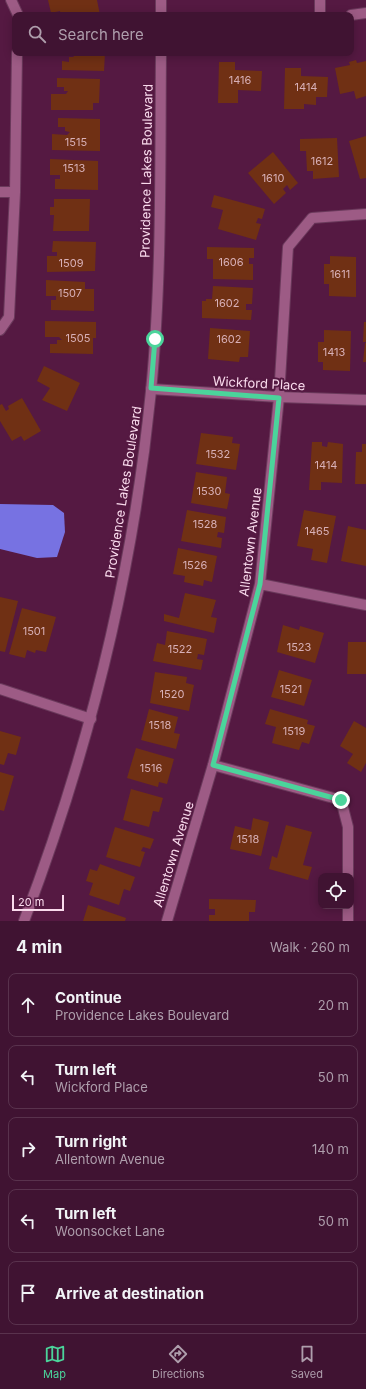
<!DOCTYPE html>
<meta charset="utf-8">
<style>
body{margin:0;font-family:Inter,sans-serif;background:#471c3a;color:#f1f3f6}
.controls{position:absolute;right:12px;bottom:12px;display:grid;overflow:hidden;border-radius:8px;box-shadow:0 2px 10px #0003}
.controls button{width:36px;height:36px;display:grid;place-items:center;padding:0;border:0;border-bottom:1px solid #59324d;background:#401332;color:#f1f3f6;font:20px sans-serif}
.scale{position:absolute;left:12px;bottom:10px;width:52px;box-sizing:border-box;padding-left:4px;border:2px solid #fadbed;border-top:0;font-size:11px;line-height:14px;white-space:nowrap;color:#fadbed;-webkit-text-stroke:3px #551942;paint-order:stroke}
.stop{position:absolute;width:12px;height:12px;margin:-9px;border:3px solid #4bd49b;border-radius:50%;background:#fff}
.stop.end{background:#4bd49b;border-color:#fff;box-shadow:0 1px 4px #0008}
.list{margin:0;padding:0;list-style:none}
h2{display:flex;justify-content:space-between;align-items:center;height:52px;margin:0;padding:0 16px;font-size:17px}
h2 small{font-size:13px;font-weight:400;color:#ae9eac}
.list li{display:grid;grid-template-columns:26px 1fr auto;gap:12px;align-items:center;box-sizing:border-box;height:64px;margin:0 8px 8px;padding:0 8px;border:1px solid #59324d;border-radius:8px}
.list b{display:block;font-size:15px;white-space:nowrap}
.list p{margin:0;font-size:13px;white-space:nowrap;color:#ae9eac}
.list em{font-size:13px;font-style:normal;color:#ae9eac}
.icon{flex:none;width:22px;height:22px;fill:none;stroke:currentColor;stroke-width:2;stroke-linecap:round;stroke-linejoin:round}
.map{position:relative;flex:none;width:366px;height:921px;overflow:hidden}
.search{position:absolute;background:#401332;box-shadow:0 2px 10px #0003;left:12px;right:12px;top:12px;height:44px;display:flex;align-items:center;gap:10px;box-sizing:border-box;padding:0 14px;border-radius:8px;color:#ae9eac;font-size:15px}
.sheet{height:412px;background:#401332}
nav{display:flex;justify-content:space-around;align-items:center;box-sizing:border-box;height:56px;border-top:1px solid #59324d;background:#401332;font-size:11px;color:#ae9eac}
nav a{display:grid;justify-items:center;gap:2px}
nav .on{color:#4bd49b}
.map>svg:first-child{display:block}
.water{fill:#7772e2}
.building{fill:#703014}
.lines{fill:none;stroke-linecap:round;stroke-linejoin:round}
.street-casing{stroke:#6a395b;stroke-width:12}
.secondary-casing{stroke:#6a395b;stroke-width:12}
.street{stroke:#9d5b85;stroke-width:10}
.secondary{stroke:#9d5b85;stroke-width:10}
.route{stroke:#4bd49b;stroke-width:5}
.labels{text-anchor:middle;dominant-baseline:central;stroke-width:4;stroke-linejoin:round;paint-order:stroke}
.number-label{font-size:11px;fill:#d8b0b7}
.street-label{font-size:13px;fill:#fadbed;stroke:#551942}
</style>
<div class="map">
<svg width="366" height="921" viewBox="0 0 366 921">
<rect width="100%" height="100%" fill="#551942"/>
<!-- water -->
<path class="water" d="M0,504L53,505L64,513L65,532L57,557L37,558L0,549Z"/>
<!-- building -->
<path class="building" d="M48,0H97L100,15H61L60,11L51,13Z
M71,53H105L104,71L62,70V61L69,62V57H74Z
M356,60L357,63L366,61V96L356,99L354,91L340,94L335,68L350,65L349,62Z
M219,62H235V70L262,71L261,91L238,90V103H218Z
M285,68H301V76L328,77L327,97H316V105L304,104V109H284Z
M57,78L100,79L99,103H93V110H51V94H66L68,91H64V87H57Z
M58,118L100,119V151L52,150V134L67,135L70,132L65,131V127H58Z
M366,136V178L360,179L349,141Z
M337,138L339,177L313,179V171H307L306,151H300V139Z
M273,152L298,183L290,190L287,185L283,189L286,193L274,204L248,173Z
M50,159L98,161V190L55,189V179H60V175H50Z
M214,195L265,209L262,219L258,218L256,223L261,224L256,240L218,229L223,210L211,207Z
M54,199H90L89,231H53L54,215H50V207H54Z
M53,241L96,242L95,271L47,272V256H57V252H52Z
M207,247L254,248V258H249V264H253V280L213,279V259H207Z
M330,256L356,257V297L329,296V284H324V264H330Z
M46,280L85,282V289H94V311L51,310V300H56V296H46Z
M213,286L253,288L252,304H246V310H252L251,320L202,318V301H206V299H212Z
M45,321L96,322V338H93V354L50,353V344H57V340H62L59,337H45Z
M364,322H366V342H363Z
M210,328L250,331L248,357H240L239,362L208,359Z
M324,330L351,331L350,371L323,370V362H318V342H324Z
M365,343H366V362H363Z
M44,366L80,383L67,411L42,400L50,388L37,381Z
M22,398L41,431L24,441L21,436L12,441L0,421V405L2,404L6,411L9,409L8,406Z
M201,433L233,437L232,443L240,444L236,470L196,464Z
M312,442H322V446L327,447L328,442L343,444L342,483L321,482V490H309Z
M362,444H366V484H355L356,452H362Z
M196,472L227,477L225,493L230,494L227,509L191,503Z
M187,510L226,517L224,533L218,532L217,537L222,538L221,548L181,541Z
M304,510L336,516L327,563L311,560L313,549L297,546Z
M348,526L366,530V566L341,561Z
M178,548L217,556L212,582L204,580L203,586L184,582L185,576L173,574Z
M185,593L216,600L211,617L217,618L214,633L164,621V614L179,618Z
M0,597L18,601L5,652L0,651Z
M22,608L56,617L46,652L36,650L35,653L27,650L25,658L9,654Z
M283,625L299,630L300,626L324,633L315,663L277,652Z
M167,631L207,639L204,655L198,654L197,659L203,660L201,670L153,661L157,643L165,645Z
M348,642H366V674H347Z
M279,670L312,680L304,706L271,697Z
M155,672L187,677L186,683L194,685L189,711L150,703Z
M149,709L178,717L174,733L180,734L176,749L141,740Z
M270,709L308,720L307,724L315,726L309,744L302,742L299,750L272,743L276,727L265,724Z
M354,721L366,728V763L361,772L347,763L353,754L340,746Z
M0,731L21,737L16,755L8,753L4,765L0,764Z
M136,748L174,759L167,784L159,782L158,787L127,778Z
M0,772L14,776L4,811L0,810Z
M131,789L163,798L159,812L153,811L149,827L123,820Z
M253,818L269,822L261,856L230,849L235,826L251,830Z
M286,825L312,832L303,865L312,867L308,880L269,869L272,856L277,858Z
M115,827L154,839L150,849L143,847L141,851L145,852L140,867L106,857Z
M100,864L135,877L130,891L124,889L119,905L89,895L93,883L86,881L90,869L97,871Z
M209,899L256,900L255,912H249V921H209V915H215V909H209Z
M88,905L126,918L125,921H83Z"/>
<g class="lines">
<defs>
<path id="street" d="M11,0L18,15
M320,15V0
M351,15L366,13
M0,192H15
M0,330L9,317L15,192L17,53
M151,389L279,397L366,400
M260,584L366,605
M0,689L91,719
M213,765L341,800L348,827V876
M348,906V921
M167,921L213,765L260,584L279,397L288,247L312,218L366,214"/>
<path id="secondary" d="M161,15V0
M24,921C89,750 133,573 151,391C162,279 160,165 161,53"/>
</defs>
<!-- street casing -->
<use href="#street" class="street-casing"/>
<!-- secondary casing -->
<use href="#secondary" class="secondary-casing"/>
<!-- street -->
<use href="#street" class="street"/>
<!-- secondary -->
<use href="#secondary" class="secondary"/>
</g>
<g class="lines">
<!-- route -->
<path class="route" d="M155,339L151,388L279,398L260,584L213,765L341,800"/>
</g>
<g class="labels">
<!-- number labels -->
<g class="number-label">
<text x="240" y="80">1416</text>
<text x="306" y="87">1414</text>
<text x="76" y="142">1515</text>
<text x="322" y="161">1612</text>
<text x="74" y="168">1513</text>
<text x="273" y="178">1610</text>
<text x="231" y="262">1606</text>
<text x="71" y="263">1509</text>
<text x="340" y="274">1611</text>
<text x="70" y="293">1507</text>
<text x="227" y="303">1602</text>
<text x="78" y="338">1505</text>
<text x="229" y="339">1602</text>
<text x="334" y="352">1413</text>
<text x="218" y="454">1532</text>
<text x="326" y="465">1414</text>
<text x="209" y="491">1530</text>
<text x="205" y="524">1528</text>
<text x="317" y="531">1465</text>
<text x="195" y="565">1526</text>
<text x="34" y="631">1501</text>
<text x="299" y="647">1523</text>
<text x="180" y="649">1522</text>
<text x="291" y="689">1521</text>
<text x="172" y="694">1520</text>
<text x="160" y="725">1518</text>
<text x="294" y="731">1519</text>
<text x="151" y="768">1516</text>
<text x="248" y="839">1518</text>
</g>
<!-- street labels -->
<g class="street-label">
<text transform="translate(146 171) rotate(-89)">Providence Lakes Boulevard</text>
<text transform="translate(259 383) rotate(3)">Wickford Place</text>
<text transform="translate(123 492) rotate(-81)">Providence Lakes Boulevard</text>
<text transform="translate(250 542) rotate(-83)">Allentown Avenue</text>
<text transform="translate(173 854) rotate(-73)">Allentown Avenue</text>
</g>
</g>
</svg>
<div class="controls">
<button><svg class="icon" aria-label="locate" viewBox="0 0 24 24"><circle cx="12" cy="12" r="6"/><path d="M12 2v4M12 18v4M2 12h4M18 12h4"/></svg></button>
</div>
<div class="scale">20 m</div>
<div class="stop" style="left:155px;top:339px"></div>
<div class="stop end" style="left:341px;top:800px"></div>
<div class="search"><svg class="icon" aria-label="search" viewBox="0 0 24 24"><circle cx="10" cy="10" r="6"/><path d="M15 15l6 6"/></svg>Search here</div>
</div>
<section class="sheet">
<h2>4 min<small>Walk · 260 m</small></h2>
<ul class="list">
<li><svg class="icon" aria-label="ahead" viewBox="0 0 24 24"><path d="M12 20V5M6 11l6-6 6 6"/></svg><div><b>Continue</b><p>Providence Lakes Boulevard</p></div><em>20 m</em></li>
<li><svg class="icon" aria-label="left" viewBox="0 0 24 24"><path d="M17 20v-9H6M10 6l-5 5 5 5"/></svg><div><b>Turn left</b><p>Wickford Place</p></div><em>50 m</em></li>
<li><svg class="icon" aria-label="right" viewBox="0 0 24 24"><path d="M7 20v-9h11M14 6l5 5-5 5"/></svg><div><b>Turn right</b><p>Allentown Avenue</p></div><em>140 m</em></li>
<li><svg class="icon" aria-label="left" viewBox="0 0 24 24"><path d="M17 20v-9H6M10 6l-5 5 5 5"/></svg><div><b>Turn left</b><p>Woonsocket Lane</p></div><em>50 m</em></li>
<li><svg class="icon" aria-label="arrive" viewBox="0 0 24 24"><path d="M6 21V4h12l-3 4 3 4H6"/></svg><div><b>Arrive at destination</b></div></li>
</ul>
</section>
<nav>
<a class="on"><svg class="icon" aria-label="map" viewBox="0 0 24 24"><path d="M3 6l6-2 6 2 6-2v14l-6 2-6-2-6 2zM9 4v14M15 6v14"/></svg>Map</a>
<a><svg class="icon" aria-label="directions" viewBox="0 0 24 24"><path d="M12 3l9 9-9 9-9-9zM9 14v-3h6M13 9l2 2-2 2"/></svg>Directions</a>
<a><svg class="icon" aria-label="saved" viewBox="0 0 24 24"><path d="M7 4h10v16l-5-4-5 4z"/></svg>Saved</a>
</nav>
